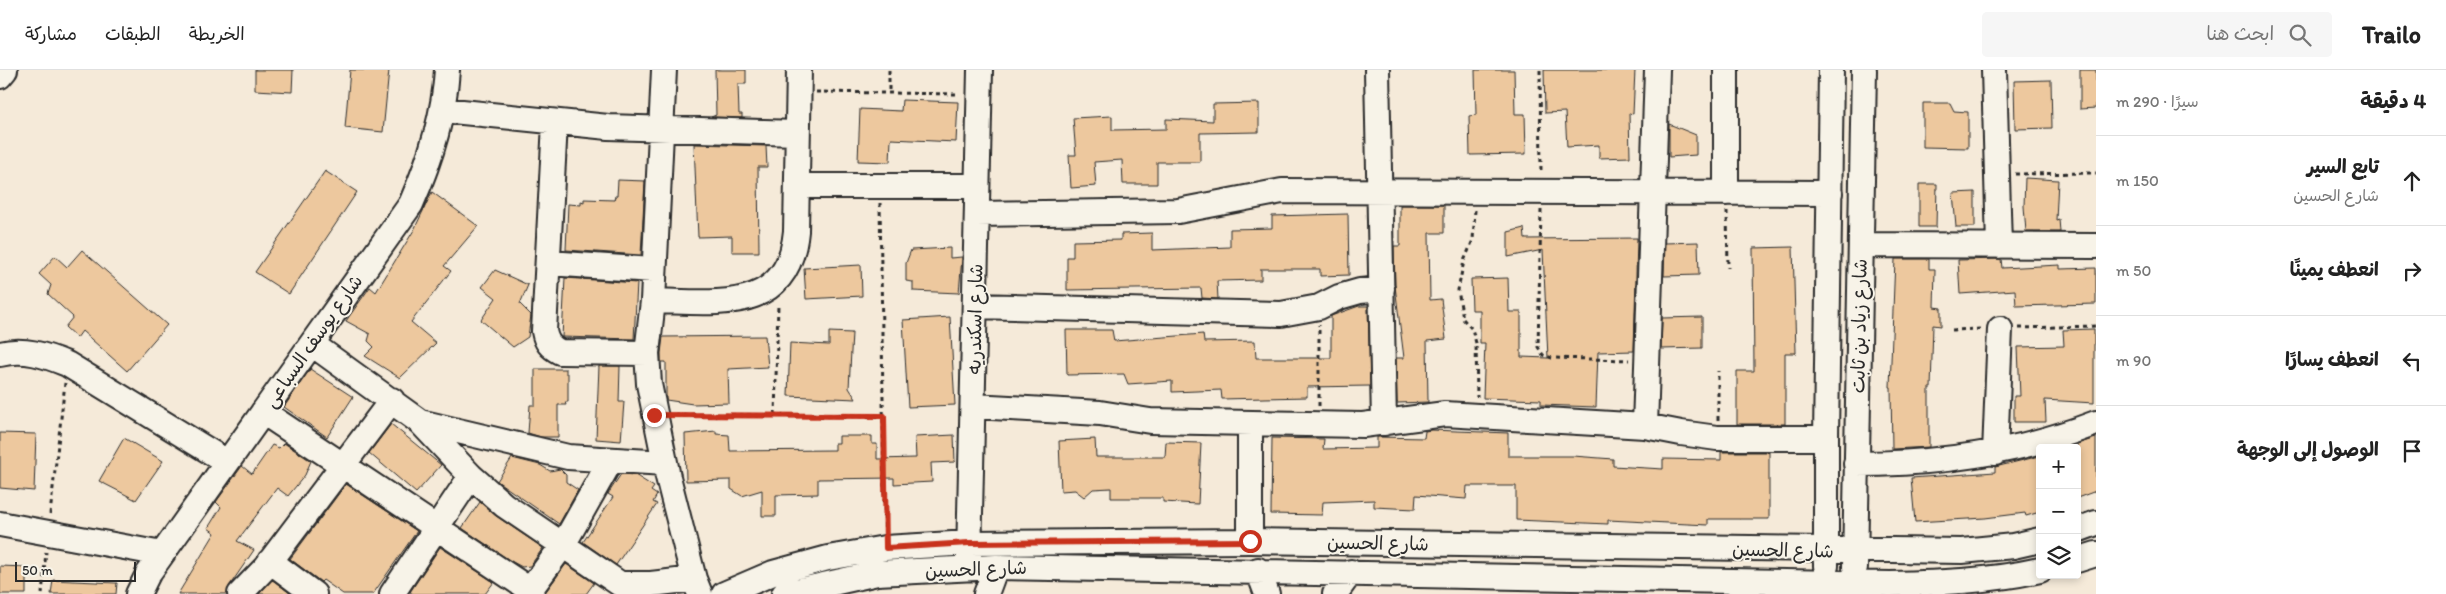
<!DOCTYPE html>
<html lang="ar">
<meta charset="utf-8">
<style>
body{margin:0;font-family:Itim,"Playpen Sans Arabic",sans-serif;background:#f6f6f6;color:#222;direction:rtl}
.controls{position:absolute;right:15px;bottom:15px;display:grid;overflow:hidden;border-radius:5px;box-shadow:0 2px 8px #0003}
.controls button{width:45px;height:45px;display:grid;place-items:center;padding:0;border:0;border-bottom:1px solid #e0e0e0;background:#fff;color:#222;font:25px sans-serif}
.scale{position:absolute;left:15px;bottom:12px;width:121px;box-sizing:border-box;padding-left:5px;border:2px solid #2b2b2b;border-top:0;font-size:14px;line-height:18px;white-space:nowrap;color:#2b2b2b;-webkit-text-stroke:4px #f7f3e8;paint-order:stroke}
.stop{position:absolute;width:15px;height:15px;margin:-11px;border:4px solid #c8321e;border-radius:50%;background:#fff}
.stop.end{background:#c8321e;border-color:#fff;box-shadow:0 1px 5px #0008}
.list{margin:0;padding:0;list-style:none}
h2{display:flex;justify-content:space-between;align-items:center;height:65px;margin:0;padding:0 20px;font-size:21px}
h2 small{font-size:16px;font-weight:400;color:#767676}
.list li{display:grid;grid-template-columns:32px 1fr auto;gap:15px;align-items:center;box-sizing:border-box;height:90px;padding:0 20px;border-top:1px solid #e0e0e0}
.list b{display:block;font-size:19px;white-space:nowrap}
.list p{margin:0;font-size:16px;white-space:nowrap;color:#767676}
.list em{font-size:16px;font-style:normal;color:#767676}
.icon{flex:none;width:28px;height:28px;fill:none;stroke:currentColor;stroke-width:2;stroke-linecap:round;stroke-linejoin:round}
.map{position:relative;flex:none;width:2096px;height:524px;overflow:hidden;direction:ltr}
header{display:flex;align-items:center;gap:30px;box-sizing:border-box;height:70px;padding:0 25px;background:#fff;border-bottom:1px solid #e0e0e0}
header strong{font-size:24px}
nav{display:flex;gap:28px;margin-inline-start:auto;font-size:18px}
.search{width:350px;height:45px;background:#f6f6f6;display:flex;align-items:center;gap:12px;box-sizing:border-box;padding:0 18px;border-radius:5px;color:#767676;font-size:19px}
main{display:flex}
aside{flex:1;background:#fff}
.map>svg:first-child{display:block}
.building{fill:#edc89e;stroke:#2b2b2b}
.lines{fill:none;stroke-linecap:round;stroke-linejoin:round}
.minor-casing{stroke:#2b2b2b;stroke-width:28}
.path{stroke:#2b2b2b;stroke-width:3;stroke-dasharray:4 4;stroke-linecap:butt}
.minor{stroke:#f7f3e8;stroke-width:24}
.route{stroke:#c8321e;stroke-width:6}
.labels{text-anchor:middle;dominant-baseline:central;stroke-width:4;stroke-linejoin:round;paint-order:stroke}
.street-label{font-size:19px;fill:#2b2b2b;stroke:#f7f3e8}
</style>
<header>
<strong>Trailo</strong>
<div class="search"><svg class="icon" aria-label="search" viewBox="0 0 24 24"><circle cx="10" cy="10" r="6"/><path d="M15 15l6 6"/></svg>ابحث هنا</div>
<nav><a>الخريطة</a><a>الطبقات</a><a>مشاركة</a></nav>
</header>
<main>
<aside>
<h2>4 دقيقة<small>سيرًا · 290 m</small></h2>
<ul class="list">
<li><svg class="icon" aria-label="ahead" viewBox="0 0 24 24"><path d="M12 20V5M6 11l6-6 6 6"/></svg><div><b>تابع السير</b><p>شارع الحسين</p></div><em>150 m</em></li>
<li><svg class="icon" aria-label="right" viewBox="0 0 24 24"><path d="M7 20v-9h11M14 6l5 5-5 5"/></svg><div><b>انعطف يمينًا</b></div><em>50 m</em></li>
<li><svg class="icon" aria-label="left" viewBox="0 0 24 24"><path d="M17 20v-9H6M10 6l-5 5 5 5"/></svg><div><b>انعطف يسارًا</b></div><em>90 m</em></li>
<li><svg class="icon" aria-label="arrive" viewBox="0 0 24 24"><path d="M6 21V4h12l-3 4 3 4H6"/></svg><div><b>الوصول إلى الوجهة</b></div></li>
</ul>
</aside>
<div class="map">
<svg width="2096" height="524" viewBox="0 0 2096 524">
<rect width="100%" height="100%" fill="#f5ead9"/>
<filter id="ink" filterUnits="userSpaceOnUse"><feTurbulence type="fractalNoise" baseFrequency=".02" numOctaves="2"/><feDisplacementMap in="SourceGraphic" scale="10" xChannelSelector="R" yChannelSelector="G"/><feConvolveMatrix kernelMatrix="1 2 1 2 8 2 1 2 1" color-interpolation-filters="sRGB"/></filter>
<g filter="url(#ink)">
<!-- building -->
<path class="building" d="M255,0H293L292,22L255,20Z
M350,0H389L383,62L345,58Z
M715,0H746V14H738L739,44H742V48L711,47L716,45Z
M1475,0H1514L1515,44H1525L1526,84L1470,85L1469,46L1476,45Z
M1544,0H1635L1633,44L1629,43L1630,87L1599,88V75L1567,77L1565,42L1545,43Z
M2080,0H2096V38L2080,39Z
M2051,10L2052,58L2015,59L2014,11Z
M902,30L958,32L956,72L891,69L890,92L858,91L860,39L901,41Z
M1259,33V62L1200,63V92H1157V114H1123L1122,90L1094,92L1096,116L1071,118L1069,85H1076L1073,48L1112,46V60L1166,59V49L1213,51V34Z
M1923,33H1950L1954,41L1968,42V78L1923,77Z
M1669,54L1696,65V85L1669,87Z
M694,74L766,76L767,97H758L759,182H732V166L698,167Z
M325,101L357,122L289,224L255,202Z
M2025,108L2058,110L2056,150L2059,149L2060,162H2026L2024,136Z
M618,110L645,111L641,185L566,180L568,134L581,135V131L584,132V129L614,130L615,126H617Z
M1919,114H1937L1936,157H1919Z
M432,122L478,156L444,196L451,201L411,252L436,273L400,308L365,286L374,277L368,271L370,264L346,251L370,217L376,222L414,160Z
M1975,122V157H1956L1953,123Z
M1400,135H1444V163H1429L1430,230L1441,229L1446,269L1427,271L1428,332L1397,333L1396,288H1404L1395,216L1394,176H1400Z
M1348,144L1349,205L1320,206V199H1261V210L1217,211L1218,229L1202,228L1201,218L1067,220V187H1073V171L1121,170V164L1152,163V180L1230,177V159L1272,158V146Z
M1524,158L1525,169L1637,168L1634,281L1598,282L1596,337L1541,335V330L1483,328L1485,273H1480V240H1472L1471,209L1508,208L1509,242H1521V287L1548,288L1543,180L1508,187V162Z
M1698,172L1699,205L1664,206L1665,173Z
M1793,177L1796,283H1785V354H1737V301H1754L1753,178Z
M950,178V188L962,187L959,223L913,221V212L906,211V193L911,180Z
M82,180L167,255L127,301L82,261L77,268L65,257L73,247L48,224L51,215L39,204L55,186L67,197Z
M1895,189H1929V199H1935L1934,237L1941,238V256L1933,255L1931,318H1929V377L1892,379L1891,317H1890Z
M2001,189L2002,198L2060,195V199L2096,198V234L2016,236L2015,220L1960,224L1958,190Z
M861,195L862,226L806,229L804,198Z
M495,200L528,215L520,234L531,245L528,267L513,277L481,250L496,228L482,217Z
M565,208L637,213L634,269L562,267Z
M1359,236H1368L1370,316L1307,317V327L1222,329L1221,320L1172,322V311L1128,314L1124,304L1067,305L1066,260H1112L1114,271L1203,264L1204,272L1255,271L1256,288H1331V246Z
M950,247L955,335L908,337L903,250Z
M1702,247V278L1661,279L1662,248Z
M2094,259V333L2045,330L2046,352H2014V326H2020L2018,277L2064,276L2063,260Z
M829,262L852,263L849,318L856,329L788,326L790,273L829,275Z
M765,266L768,297L728,299L729,333L693,334L666,330V292H661V283L663,267Z
M599,296H620L619,332H624L621,371L596,369Z
M310,299L353,327L327,367L284,337Z
M535,299H566V304H568V332H565L566,335H558V367H541L528,363L530,335H535Z
M391,354L441,395L416,423L369,383Z
M1431,360L1508,363V386H1573L1613,389V396L1663,399V389L1721,390V382H1769V449H1708V455L1608,450V454L1516,450V416H1467L1466,429L1416,425L1415,439L1374,437V430L1323,432L1322,445L1271,444L1272,368L1324,369L1323,379L1377,378V367L1424,368L1425,361Z
M716,361V364L729,365L730,381L835,380V373H839V366H872V374H877V389L916,388L915,367L954,365L955,392L931,393L932,412L894,414V408L818,409V424L776,425V446H762V420L742,426L731,419V410L686,411L685,364Z
M0,363L36,364L34,421L0,418Z
M124,368L163,391L136,430L99,411Z
M2096,368V421L2077,428V374Z
M1095,369L1096,387H1165L1166,372L1201,373L1198,434L1163,432V428H1111V418L1093,419L1084,427L1075,420L1061,421L1059,371Z
M284,373L311,391L305,405L288,426L277,418L237,471L254,480L230,515L227,524H178L215,463L208,458L221,437L216,432L242,396L252,404L272,375L279,378Z
M2040,386V442L2026,446L2025,443L1985,448L1915,452L1911,408L1995,402V397Z
M512,388L540,395L550,401L560,399L566,405V412L578,420L559,454L497,411Z
M621,404L635,405L654,417L651,421L657,425L653,432L657,434L616,495L583,472L613,427L608,424Z
M346,414L417,461L373,524H343L323,510L321,512L290,489Z
M480,432L496,446L543,478L530,496L522,497L509,490L462,458Z
M440,477L494,512L485,524H413L410,522Z
M566,494L594,513L586,524H544Z
M0,496L26,497V524H0Z
M53,510L117,513L116,524H51Z
M272,510L274,511L291,524H259Z"/>
<g class="lines">
<defs>
<path id="minor" d="M664,0L653,231L647,283L649,314L668,407L694,509L700,524
M1377,0L1384,353
M1726,0V123
M1994,0L1999,176
M0,6L5,0
M443,40L608,57L797,63
M555,53L544,261C546,272 550,277 560,282L647,283
M797,116H977
M977,144L1178,141L1282,121L1830,123
M1861,175L2096,176
M548,193L653,200
M653,231C717,232 788,245 796,161L799,0
M975,236L1281,244L1319,237L1339,227L1360,221L1382,219
M312,274L420,352L471,406L504,435L620,514H651L694,509
M0,284C24,278 45,285 67,294L227,392
M973,336L1100,343L1150,351L1363,355L1445,344L1645,356L1681,363L1717,368H1826
M263,342L530,520
M420,352L568,387L665,393
M1645,356L1657,0
M1995,383L2000,259
M1856,394C1939,394 2018,383 2096,353
M0,454L162,484
M2077,460L2096,453
M1250,471V353
M969,488L980,0
M2077,490L2096,484
M270,491L314,524
M1826,496V368L1831,0
M1855,497L1864,0
M1258,500L1267,524
M138,524L148,504L411,134C430,91 444,47 447,0
M240,524L266,497L392,330
M392,524L471,406
M527,524L563,475L611,390
M724,524L773,503L828,488L885,478L969,473L1250,471L1962,481L2013,476L2040,470
M784,524L877,503L996,497L1890,514C1940,513 1991,511 2040,500
M986,524L996,497
M1335,524L1351,502"/>
</defs>
<!-- minor casing -->
<use href="#minor" class="minor-casing"/>
<!-- path -->
<path class="path" d="M889,0V23
M1540,0L1541,103
M816,22L960,24
M2015,104L2096,103
M880,133L885,460
M1475,140L1473,170L1464,191L1458,220L1463,249L1472,259L1476,273L1477,327
M1541,140L1538,277L1543,285L1552,288L1629,290
M1727,141L1728,198
M2019,258L2096,256
M1952,260L1980,259
M1319,336V255
M675,345L884,346
M775,345L778,234
M1718,350V301
M50,444L65,313
M42,524L46,482"/>
<!-- minor -->
<use href="#minor" class="minor"/>
</g>
</g>
<g class="lines" filter="url(#ink)">
<!-- route -->
<path class="route" d="M654,345L884,346L886,478L969,473L1250,471"/>
</g>
<g class="labels">
<!-- street labels -->
<g class="street-label">
<text transform="translate(975 249) rotate(-89)">شارع اسكندريه</text>
<text transform="translate(1859 256) rotate(-89)">شارع زياد بن ثابت</text>
<text transform="translate(313 271) rotate(-55)">شارع يوسف السباعى</text>
<text transform="translate(1378 473) rotate(1)">شارع الحسين</text>
<text transform="translate(1783 480) rotate(1)">شارع الحسين</text>
<text transform="translate(976 499) rotate(-2)">شارع الحسين</text>
</g>
</g>
</svg>
<div class="controls">
<button>+</button>
<button>−</button>
<button><svg class="icon" aria-label="layers" viewBox="0 0 24 24"><path d="M12 4l9 5-9 5-9-5zM3 14l9 5 9-5"/></svg></button>
</div>
<div class="scale">50 m</div>
<div class="stop" style="left:1250px;top:471px"></div>
<div class="stop end" style="left:654px;top:345px"></div>
</div>
</main>
